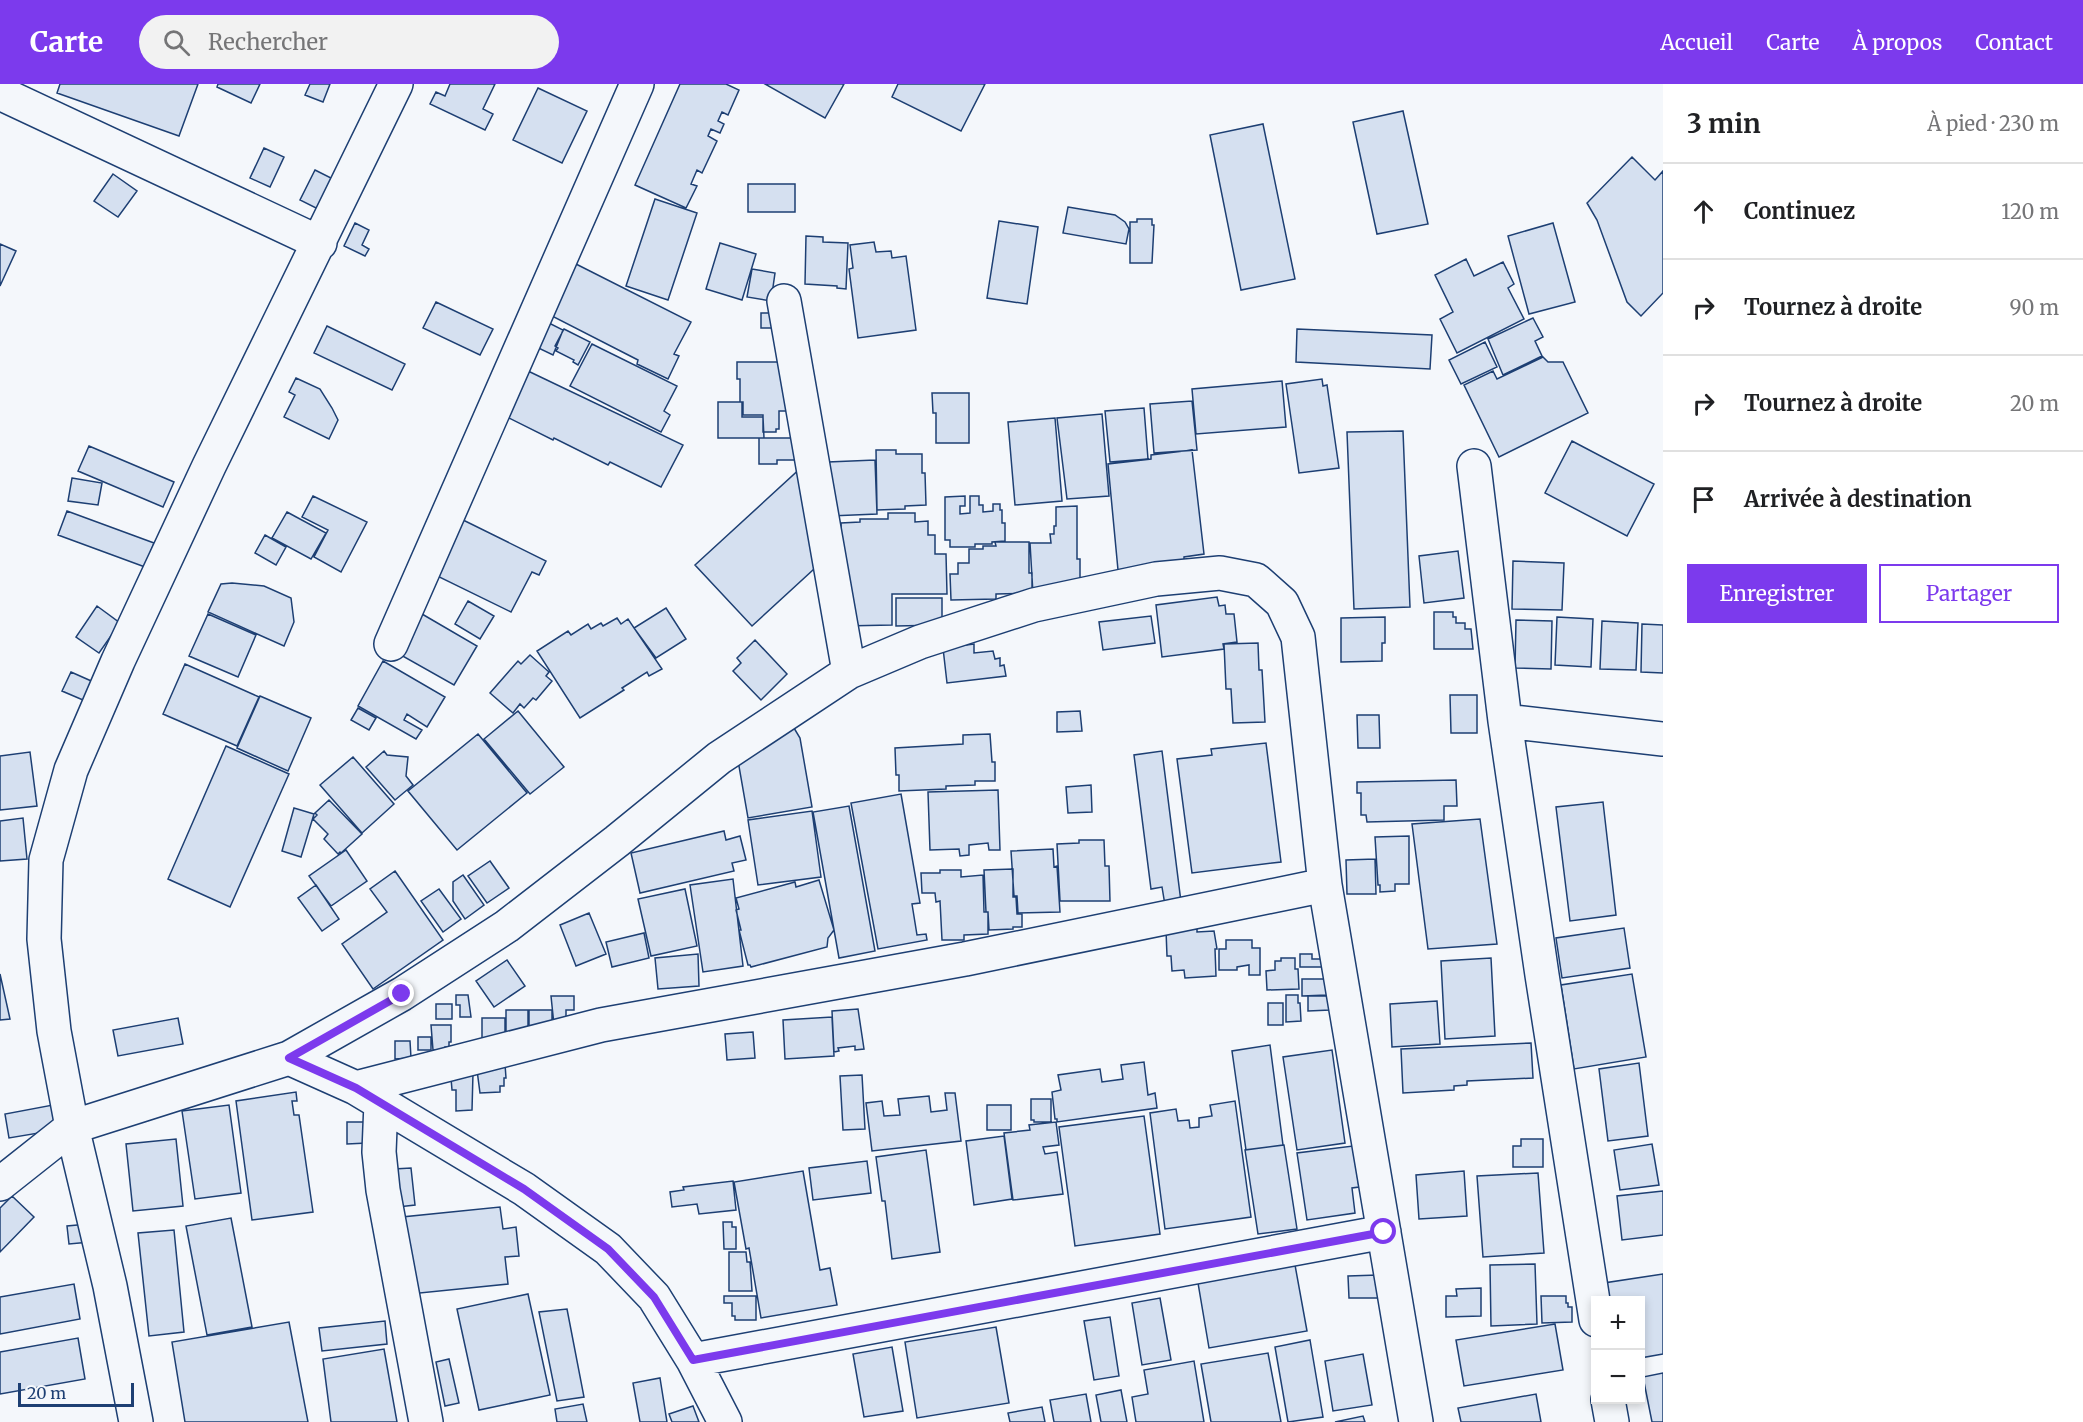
<!DOCTYPE html>
<html lang="fr">
<meta charset="utf-8">
<style>
body{margin:0;font-family:Merriweather,serif;background:#f2f2f2;color:#202124}
.controls{position:absolute;right:18px;bottom:18px;display:grid;overflow:hidden;border-radius:0px;box-shadow:0 3px 9px #0003}
.controls button{width:54px;height:54px;display:grid;place-items:center;padding:0;border:0;border-bottom:2px solid #e0e0e0;background:#fff;color:#202124;font:30px sans-serif}
.scale{position:absolute;left:18px;bottom:15px;width:116px;box-sizing:border-box;padding-left:6px;border:3px solid #1d3f73;border-top:0;font-size:16px;line-height:21px;white-space:nowrap;color:#1d3f73;-webkit-text-stroke:4px #f4f7fb;paint-order:stroke}
.stop{position:absolute;width:18px;height:18px;margin:-14px;border:4px solid #7c3aed;border-radius:50%;background:#fff}
.stop.end{background:#7c3aed;border-color:#fff;box-shadow:0 2px 6px #0008}
.list{margin:0;padding:0;list-style:none}
h2{display:flex;justify-content:space-between;align-items:center;height:78px;margin:0;padding:0 24px;font-size:26px}
h2 small{font-size:20px;font-weight:400;color:#757577}
.list li{display:grid;grid-template-columns:39px 1fr auto;gap:18px;align-items:center;box-sizing:border-box;height:96px;padding:0 24px;border-top:2px solid #e0e0e0}
.list b{display:block;font-size:22px;white-space:nowrap}
.list em{font-size:20px;font-style:normal;color:#757577}
.actions{display:flex;gap:12px;padding:18px 24px}
.actions a{flex:1;padding:14px 0;border:2px solid #7c3aed;border-radius:0px;text-align:center;font-size:21px;color:#7c3aed}
.actions .main{background:#7c3aed;color:#fff}
.icon{flex:none;width:33px;height:33px;fill:none;stroke:currentColor;stroke-width:2;stroke-linecap:round;stroke-linejoin:round}
.map{position:relative;flex:none;width:1663px;height:1338px;overflow:hidden}
header{display:flex;align-items:center;gap:36px;box-sizing:border-box;height:84px;padding:0 30px;background:#7c3aed;color:#fff}
header strong{font-size:28px}
nav{display:flex;gap:33px;margin-inline-start:auto;font-size:21px}
.search{width:420px;height:54px;background:#f2f2f2;display:flex;align-items:center;gap:15px;box-sizing:border-box;padding:0 21px;border-radius:33px;color:#757577;font-size:22px}
main{display:flex}
aside{flex:1;background:#fff}
.map>svg:first-child{display:block}
.building{fill:#d5e0f0;stroke:#1d3f73;stroke-width:1.5}
.lines{fill:none;stroke-linecap:round;stroke-linejoin:round}
.street-casing{stroke:#1d3f73;stroke-width:36}
.street{stroke:#f4f7fb;stroke-width:33}
.route{stroke:#7c3aed;stroke-width:8}
</style>
<header>
<strong>Carte</strong>
<div class="search"><svg class="icon" aria-label="search" viewBox="0 0 24 24"><circle cx="10" cy="10" r="6"/><path d="M15 15l6 6"/></svg>Rechercher</div>
<nav><a>Accueil</a><a>Carte</a><a>À propos</a><a>Contact</a></nav>
</header>
<main>
<div class="map">
<svg width="1663" height="1338" viewBox="0 0 1663 1338">
<rect width="100%" height="100%" fill="#f4f7fb"/>
<!-- building -->
<path class="building" d="M60,0H198L179,52L57,9Z
M218,0H260L251,19L217,3Z
M310,0H330L323,18L305,11Z
M450,0H495L483,25L493,30L485,46L430,20L436,8L445,12Z
M680,0H726L739,6L728,31L722,28L718,37L724,40L720,49L711,45L708,52L717,57L702,89L697,86L691,100L697,102L686,124L635,101Z
M765,0H844L825,34Z
M898,0H985L961,47L892,13Z
M538,4L587,27L562,79L513,56Z
M1403,27L1428,140L1377,150L1353,38Z
M1263,40L1295,195L1241,206L1210,51Z
M264,64L284,73L270,103L250,94Z
M1632,73L1655,96L1663,87V209L1641,232L1627,218L1597,136L1587,119Z
M315,86L341,99L326,129L300,116Z
M113,90L137,107L118,133L94,117Z
M748,100H795V128H748Z
M655,115L697,129L668,216L626,202Z
M1068,123L1115,131L1125,138L1129,145L1126,160L1063,149Z
M1137,135H1152V141H1154L1152,179H1130V138H1137Z
M999,137L1038,143L1027,220L987,214Z
M355,139L369,146L362,161L369,165L365,172L344,162Z
M1553,139L1575,218L1529,230L1508,152Z
M806,152L823,153V158L848,159L846,205L837,204V202L805,200Z
M874,158L876,168L891,167L892,174L906,172L916,246L858,254L849,185L853,184L850,161Z
M720,159L756,170L742,216L706,205Z
M0,160L16,167L0,202Z
M1466,175L1474,192L1503,178L1514,200L1508,204L1524,235L1457,269L1440,235L1453,228L1435,191Z
M574,179L691,238L674,270L679,272L668,295L637,280L638,276L548,230Z
M752,185L775,189L771,217L747,213Z
M436,218L493,245L480,271L423,244Z
M761,229H784V244H761Z
M1533,234L1543,253L1535,257L1542,272L1503,291L1488,255Z
M543,236L563,246L553,271L530,260Z
M327,242L405,280L392,306L314,269Z
M564,245L590,258L578,281L573,278L574,276L556,267L558,264L555,262Z
M1297,245L1432,251L1430,285L1296,278Z
M1485,258L1497,283L1461,300L1449,276Z
M592,260L677,302L664,327L670,331L661,348L570,302Z
M1543,273L1548,278H1563L1588,329L1499,373L1464,301L1493,287L1497,295Z
M737,278H790V327H779V345H776V348H763V331H743V318H740V295H737Z
M528,287L683,361L661,403L610,378L608,381L554,354L553,356L505,332Z
M296,294L320,305L332,324L338,336L329,355L284,333L295,311L289,308Z
M1322,295L1323,302L1327,301L1339,384L1299,389L1286,300Z
M1282,297L1286,343L1196,350L1192,305Z
M932,309H969V359H936V329H933Z
M1192,317L1197,366L1154,369L1150,320Z
M718,318H742V333H763L764,354H718Z
M1144,324L1148,375L1110,378L1105,327Z
M1102,330L1109,412L1067,415L1057,334Z
M1055,334L1062,417L1015,421L1008,338Z
M1403,347L1410,523L1354,525L1347,348Z
M759,354H795V376H777V380H759Z
M1572,357L1654,400L1627,452L1545,409Z
M89,362L174,398L163,423L78,387Z
M876,366H896V370H922V389H925L926,421L905,422V425L877,426Z
M1192,366L1204,470L1184,473V476L1118,486L1108,380L1151,375V371Z
M875,376L877,430L830,432L828,378Z
M803,382L826,474L752,542L695,481Z
M72,394L102,399L98,421L68,417Z
M313,412L367,438L341,488L314,473L328,446L302,433Z
M965,412V422H960V430L970,429V412H979V421H983V428L993,427V420H1000V426H1002V439H1005V457L992,458V460H975V463H950V456H945V413Z
M1077,422V475H1080V509L1033,510L1030,459H1051L1050,450H1054V442H1056V423Z
M67,427L154,459L145,483L58,451Z
M287,428L326,449L311,475L272,454Z
M888,429H915V438L928,437V451H935V470H946L947,510H892V541L843,542L841,439L860,438V435H888Z
M457,433L546,477L539,491L532,488L511,528L429,488Z
M265,451L286,463L276,481L255,469Z
M995,458H1029V489H1032V509L996,510V515L951,516L950,490H958V479H969V465H983V462H996Z
M1458,467L1464,514L1424,519L1419,472Z
M1513,477L1564,479L1562,526L1512,525Z
M232,499L264,502L291,514L294,538L284,562L208,528L221,500Z
M1217,513L1219,522L1225,521L1226,530H1234L1237,558L1223,560L1224,565L1162,573L1156,521Z
M896,514H942V541L896,542Z
M468,517L494,532L480,555L455,540Z
M97,522L120,539L99,569L76,553Z
M666,524L686,555L656,574L634,544Z
M1434,528H1453V533H1456V539H1465V545H1471L1473,565H1434Z
M208,530L256,551L238,593L189,572Z
M422,530L477,562L454,601L399,570Z
M1151,532L1155,559L1103,566L1099,538Z
M1385,533V559H1382V577L1341,578V534Z
M1557,533L1593,535L1591,583L1555,581Z
M617,534L621,540L628,535L662,585L649,592L647,588L622,604L624,606L580,634L537,567L568,547L571,551L588,540L591,545L601,539L603,542Z
M1516,536L1552,537L1551,585L1515,584Z
M1602,537L1638,539L1636,586L1600,585Z
M1642,540L1663,541V589L1641,588Z
M755,556L787,590L761,616L733,587L741,579L737,574Z
M1258,559L1259,586H1262L1265,638L1233,639L1231,605H1226L1224,560Z
M974,560V569L993,567L995,575L1000,574V582L1004,581L1006,592L947,599L943,564Z
M530,571L549,588L546,592L552,597L536,616L533,614L524,624L520,620L513,629L490,609L518,577L521,580Z
M383,577L445,613L427,643L407,630L404,636L422,646L416,655L358,622Z
M185,580L259,613L237,662L163,630Z
M71,588L98,600L90,619L62,607Z
M1450,611H1477V649H1451Z
M260,612L311,634L288,687L237,664Z
M358,624L376,634L369,646L351,636Z
M518,627L564,683L530,710L484,655Z
M1080,627L1082,647L1057,648V628Z
M1357,631H1379L1380,664H1358Z
M788,634L800,654L812,723L748,734L736,665Z
M478,650L527,709L457,766L408,707Z
M990,650L992,678H995V697H975V701L946,702V705L899,707V691H896L895,664L963,660V651Z
M1266,659L1281,778L1192,789L1177,675L1212,671L1211,665Z
M226,662L289,690L230,823L168,795Z
M384,667L387,671L408,673L406,692L413,701L395,716L366,683Z
M1162,667L1181,818L1165,821L1162,803L1151,805L1134,671Z
M30,668L37,722L0,726V672Z
M353,673L394,720L362,749L320,701Z
M1456,696L1457,722H1444V736L1367,738L1366,731H1361V709H1357V698Z
M1091,701L1092,728L1068,729L1066,703Z
M998,706L1000,766H989L988,759L969,761V771L960,772L959,765L930,766L928,708Z
M901,710L920,819L912,820L917,851L926,850L927,856L878,865L851,719Z
M329,716L362,750L341,769L340,768L338,770L324,755L328,750L313,735L317,731L315,729Z
M1603,718L1616,831L1570,837L1556,723Z
M849,722L875,867L839,874L813,728Z
M294,724L314,730L301,773L282,767Z
M812,727L821,793L758,801L748,736Z
M23,734L27,775L0,777V737Z
M1480,735L1497,860L1428,865L1412,740Z
M724,747L726,756L740,752L746,776L732,779L734,787L640,809L631,769Z
M1409,752V800H1395V807L1380,808V801H1378L1375,753Z
M1079,756H1104L1105,782H1109L1110,817H1060L1057,760L1079,759Z
M1053,765L1054,783L1057,782L1060,828L1018,829L1017,812H1014L1011,767Z
M346,766L367,797L331,822L309,792Z
M1375,775L1376,810H1347L1346,776Z
M490,777L509,804L487,819L468,792Z
M1013,785V813H1016L1017,830H1022V843H1013V845L989,846L988,828H986L984,786Z
M940,786H961V793L983,791L984,828H988V850L964,851V856H942L940,817L936,818L935,809H922L921,789H940Z
M395,787L443,856L373,905L342,860L387,828L370,805Z
M463,791L484,821L465,835L453,817V798Z
M733,795L743,882L703,888L690,801Z
M819,796L834,846L828,854L827,863L751,883L750,881H748L739,846H741L736,826L739,825L736,814L795,798L796,803Z
M316,801L339,835L322,847L298,814Z
M439,805L461,835L443,848L421,817Z
M685,805L697,862L651,872L638,815Z
M589,829L606,870L576,882L560,841Z
M1624,844L1630,884L1562,894L1556,854Z
M1197,845V848L1214,847L1217,865H1215L1216,892L1185,894L1184,886L1172,887L1171,872H1167L1166,846Z
M644,849L649,874L612,883L606,858Z
M1226,856H1252V864H1260V891H1249V881L1237,883V886H1219V865H1226Z
M698,870L699,902L658,905L655,874Z
M1300,870H1312V875H1323V883H1300Z
M1281,874H1295V885H1298L1299,905L1267,906L1266,887L1275,886V877H1281Z
M1491,874L1495,952L1445,955L1441,877Z
M507,876L525,902L494,923L476,897Z
M0,890L10,935L0,936Z
M1632,890L1646,973L1574,985L1561,901Z
M1302,895H1327V911L1302,912Z
M456,911H468L471,933H460V921H456Z
M1286,911H1298V919H1300L1301,937L1286,938Z
M551,912H574V926H566V941H554Z
M1308,912H1330V926L1308,927Z
M1437,917L1440,960L1392,963L1390,920Z
M1268,919H1283V941H1268Z
M436,920H452V935H436Z
M858,925L864,965L855,966V962L838,964L839,967L834,968L832,927Z
M506,926H528V949H506Z
M529,926H552V946H529Z
M832,933L834,972L785,975L783,936Z
M178,934L183,960L118,972L113,946Z
M482,934H505V952H491V957H482Z
M431,941H451V958H449V963H445V966H433Z
M753,948L755,974L727,976L725,950Z
M418,953H431V966H418Z
M395,957H410L411,974L395,975Z
M1531,959L1533,994L1467,997V1001L1454,1002V1006L1403,1009L1401,965Z
M1270,961L1283,1061L1246,1066L1232,967Z
M1332,966L1345,1059L1297,1066L1283,973Z
M1144,978L1148,1011L1155,1009L1157,1024L1057,1038V1035H1055L1052,1008L1061,1006L1058,991L1100,985L1102,998L1123,995L1121,981Z
M1639,979L1648,1052L1608,1057L1599,985Z
M505,980L506,994H504V1002H500V1008L480,1009L477,986Z
M473,989L472,1026L456,1027V1006H452L451,994Z
M862,991L865,1045L843,1046L840,992Z
M296,1008L297,1017H292L294,1031H299L313,1128L252,1136L236,1017Z
M945,1009H955L961,1057L872,1067L866,1019L882,1017L884,1032L900,1031L898,1015L929,1012L931,1028L947,1026Z
M1031,1015H1051V1038H1034V1036H1031Z
M1235,1017L1251,1133L1165,1145L1150,1029L1176,1025L1178,1037L1189,1036L1190,1044L1199,1043V1034L1212,1032L1210,1021Z
M58,1020L63,1045L9,1054L5,1030Z
M229,1021L241,1109L195,1115L182,1027Z
M987,1021H1011V1046H987Z
M1144,1032L1160,1150L1075,1162L1059,1043Z
M347,1038H367V1059L347,1060Z
M1056,1038L1059,1061L1043,1063L1045,1070L1057,1068L1063,1110L1013,1116L1004,1049L1030,1046L1029,1041Z
M1004,1052L1012,1115L974,1121L966,1057Z
M176,1055L183,1122L133,1127L126,1060Z
M1521,1055H1543V1083H1513V1062H1521Z
M1652,1060L1659,1101L1620,1106L1614,1066Z
M1284,1061L1297,1145L1258,1150L1245,1066Z
M1353,1062L1359,1103L1352,1104L1355,1129L1307,1136L1297,1069Z
M926,1066L940,1168L892,1175L885,1117H882L876,1073Z
M867,1077L871,1109L813,1116L809,1084Z
M411,1084L415,1121L398,1123L394,1085Z
M803,1087L820,1186L830,1184L837,1221L761,1234L749,1164L746,1165L734,1098Z
M1464,1087L1467,1132L1419,1135L1416,1091Z
M1538,1089L1544,1169L1483,1173L1477,1092Z
M733,1097L736,1126L699,1130L697,1120L672,1123L670,1108L684,1106L683,1103Z
M1663,1107V1151L1622,1156L1617,1112Z
M12,1112L34,1133L0,1168V1124Z
M500,1123L503,1145L516,1143L519,1172L505,1173L508,1200L410,1210L402,1133Z
M231,1134L252,1243L207,1251L186,1142Z
M723,1138H732V1143H736V1165H724Z
M88,1140L90,1158L69,1160L67,1142Z
M174,1146L184,1248L149,1252L138,1149Z
M729,1168H746L747,1178H750L752,1207H729Z
M1293,1170L1307,1247L1209,1264L1196,1187Z
M1535,1180L1537,1240L1491,1242L1490,1181Z
M1663,1190V1270L1640,1274V1216H1607L1604,1199Z
M1378,1191V1214H1349L1348,1192Z
M74,1200L80,1235L0,1250V1213Z
M1481,1204V1232L1446,1233V1212H1457L1456,1205Z
M528,1210L550,1311L479,1326L457,1225Z
M724,1212H756V1236H735V1232H732V1219H724Z
M1541,1212H1566V1219H1568V1223H1572V1238L1542,1239Z
M1160,1214L1171,1276L1142,1281L1132,1219Z
M567,1225L584,1313L557,1317L539,1228Z
M1110,1233L1119,1292L1094,1296L1084,1237Z
M385,1237L387,1260L322,1267L319,1244Z
M289,1238L308,1338H185L172,1258Z
M1555,1240L1563,1286L1464,1302L1456,1256Z
M996,1243L1009,1319L917,1334L905,1258Z
M78,1254L85,1295L0,1310V1268Z
M1310,1256L1323,1333L1288,1338L1275,1263Z
M892,1263L903,1327L864,1333L853,1270Z
M384,1265L397,1338H331L323,1275Z
M1268,1269L1281,1338H1211L1201,1280Z
M1363,1270L1372,1321L1333,1327L1325,1277Z
M449,1275L459,1319L445,1322L436,1278Z
M1194,1277L1204,1338H1136L1132,1313L1148,1310L1144,1286Z
M1663,1289V1338H1652L1643,1293Z
M660,1294L667,1338H640L633,1299Z
M1121,1306L1127,1338H1101L1096,1311Z
M1086,1310L1091,1338H1054L1050,1316Z
M1536,1310L1541,1338H1461L1458,1324Z
M583,1320L587,1338H557L555,1325Z
M693,1322L699,1338H672L669,1330Z
M1042,1323L1045,1338H1010L1008,1329Z
M1363,1332L1365,1338H1335Z"/>
<g class="lines">
<defs>
<path id="street" d="M0,9L320,159
M784,217L849,588
M1474,382L1505,637L1542,891L1596,1236
M391,560L637,0
M1505,637L1663,655
M289,974L356,1004L524,1105L608,1165L654,1213L693,1276L725,1338
M356,1004L601,941L965,875L1325,801
M381,1019L379,1068L383,1106L426,1338
M0,1100L72,1043L289,974L402,910L507,842L617,757L719,674L849,588L920,558L1034,521L1156,495L1220,489L1256,496L1282,519L1298,553L1325,801L1416,1338
M693,1276L1384,1148
M1608,1316L1612,1338
M136,1338L110,1202L72,1043L54,947L44,855L46,776L71,686L118,577L209,382L396,0"/>
</defs>
<!-- street casing -->
<use href="#street" class="street-casing"/>
<!-- street -->
<use href="#street" class="street"/>
</g>
<g class="lines">
<!-- route -->
<path class="route" d="M402,910L289,974L356,1004L524,1105L608,1165L654,1213L693,1276L1384,1148"/>
</g>
</svg>
<div class="controls">
<button>+</button>
<button>−</button>
</div>
<div class="scale">20 m</div>
<div class="stop" style="left:1384px;top:1148px"></div>
<div class="stop end" style="left:402px;top:910px"></div>
</div>
<aside>
<h2>3 min<small>À pied · 230 m</small></h2>
<ul class="list">
<li><svg class="icon" aria-label="ahead" viewBox="0 0 24 24"><path d="M12 20V5M6 11l6-6 6 6"/></svg><div><b>Continuez</b></div><em>120 m</em></li>
<li><svg class="icon" aria-label="right" viewBox="0 0 24 24"><path d="M7 20v-9h11M14 6l5 5-5 5"/></svg><div><b>Tournez à droite</b></div><em>90 m</em></li>
<li><svg class="icon" aria-label="right" viewBox="0 0 24 24"><path d="M7 20v-9h11M14 6l5 5-5 5"/></svg><div><b>Tournez à droite</b></div><em>20 m</em></li>
<li><svg class="icon" aria-label="arrive" viewBox="0 0 24 24"><path d="M6 21V4h12l-3 4 3 4H6"/></svg><div><b>Arrivée à destination</b></div></li>
</ul>
<div class="actions"><a class="main">Enregistrer</a><a>Partager</a></div>
</aside>
</main>
